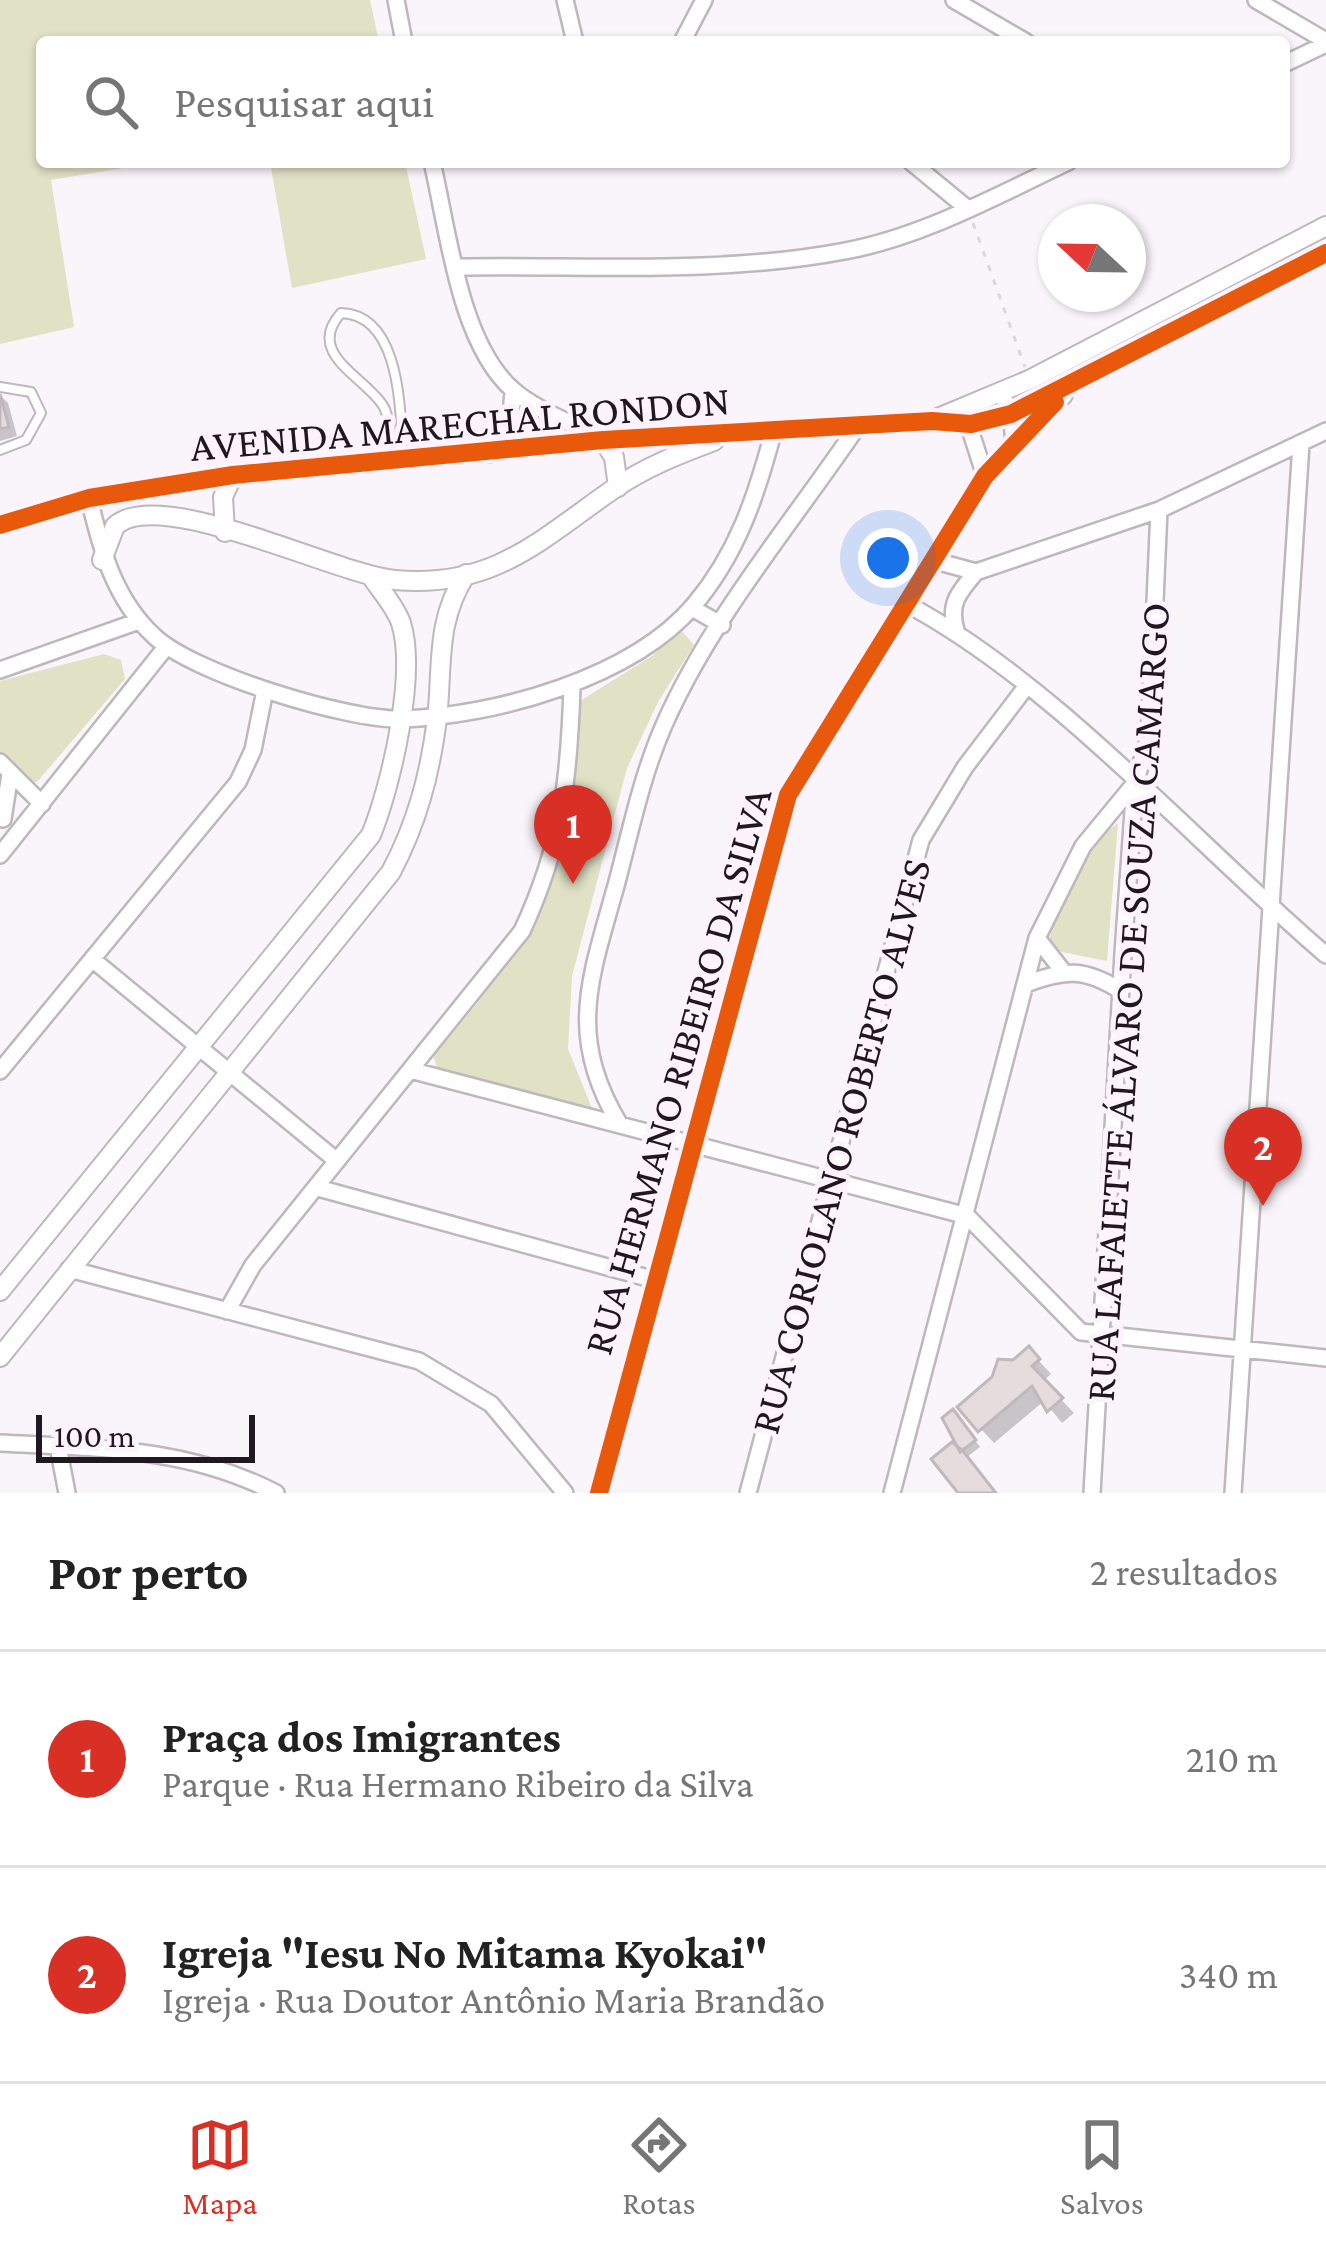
<!DOCTYPE html>
<html lang="pt">
<meta charset="utf-8">
<style>
body{margin:0;font-family:"Crimson Pro",serif;background:#f6f6f6;color:#222}
.compass{position:absolute;left:1038px;top:204px;width:108px;height:108px;border-radius:50%;background:#fff;box-shadow:0 3px 9px #0004;rotate:292deg}
.scale{position:absolute;left:36px;bottom:30px;width:219px;box-sizing:border-box;padding-left:12px;border:6px solid #1f1820;border-top:0;font-size:33px;line-height:42px;white-space:nowrap;color:#1f1820;-webkit-text-stroke:9px #fcf3fc;paint-order:stroke}
.you{position:absolute;left:888px;top:558px;width:42px;height:42px;margin:-30px;border:9px solid #fff;border-radius:50%;background:#1a73e8;box-shadow:0 0 0 18px #1a73e833}
.badge{display:grid;place-items:center;width:78px;height:78px;border-radius:50%;background:#d93025;color:#fff;font-size:39px;font-weight:700}
.pin{position:absolute;translate:-50% -99px;filter:drop-shadow(0 3px 6px #0008)}
.pin::after{content:'';position:absolute;top:63px;width:42px;height:36px;background:inherit;clip-path:polygon(0 0,100% 0,50% 100%)}
.list{margin:0;padding:0;list-style:none}
h2{display:flex;justify-content:space-between;align-items:center;height:156px;margin:0;padding:0 48px;font-size:51px}
h2 small{font-size:39px;font-weight:400;color:#767676}
.list li{display:grid;grid-template-columns:78px 1fr auto;gap:36px;align-items:center;box-sizing:border-box;height:216px;padding:0 48px;border-top:3px solid #e0e0e0}
.list b{display:block;font-size:45px;white-space:nowrap}
.list p{margin:0;font-size:39px;white-space:nowrap;color:#767676}
.list em{font-size:39px;font-style:normal;color:#767676}
.icon{flex:none;width:66px;height:66px;fill:none;stroke:currentColor;stroke-width:2;stroke-linecap:round;stroke-linejoin:round}
.map{position:relative;flex:none;width:1326px;height:1493px;overflow:hidden}
.search{position:absolute;background:#fff;box-shadow:0 3px 9px #0004;left:36px;right:36px;top:36px;height:132px;display:flex;align-items:center;gap:30px;box-sizing:border-box;padding:0 42px;border-radius:12px;color:#767676;font-size:45px}
.sheet{height:588px;background:#fff}
nav{display:flex;justify-content:space-around;align-items:center;box-sizing:border-box;height:168px;border-top:3px solid #e0e0e0;background:#fff;font-size:33px;color:#767676}
nav a{display:grid;justify-items:center;gap:6px}
nav .on{color:#d93025}
.map>svg:first-child{display:block}
.green{fill:#e0e1c5}
.shadow{fill:#0003}
.building{fill:#e5dcde;stroke:#c0b8ba;stroke-width:3}
.lines{fill:none;stroke-linecap:round;stroke-linejoin:round}
.service-casing{stroke:#beb7be;stroke-width:12}
.minor-casing{stroke:#beb7be;stroke-width:20}
.tertiary-casing{stroke:#beb7be;stroke-width:22}
.path{stroke:#dad8da;stroke-width:3;stroke-dasharray:6 9;stroke-linecap:butt}
.service{stroke:#fefefe;stroke-width:8}
.minor{stroke:#fefefe;stroke-width:15}
.tertiary{stroke:#fefefe;stroke-width:18}
.cycleway-casing{stroke:#fcf3fc;stroke-width:26}
.cycleway{stroke:#e8590c;stroke-width:18}
.labels{text-anchor:middle;dominant-baseline:central;stroke-width:10;stroke-linejoin:round;paint-order:stroke}
.street-label{font-size:42px;fill:#1f1820;stroke:#fcf3fc}
</style>
<div class="map">
<svg width="1326" height="1493" viewBox="0 0 1326 1493">
<rect width="100%" height="100%" fill="#faf5fa"/>
<!-- green -->
<path class="green" d="M0,0H370L379,42H42V162H159L51,180L74,327L0,344Z
M270,162H405L426,259L292,288Z
M680,629L694,645L658,702L627,768L572,976L568,1049L592,1108L437,1067L433,1056C533,941 579,864 572,706L652,656Z
M104,654L121,660L125,679L37,782L21,781L0,757V681Z
M1118,823L1107,961L1047,949C1058,903 1079,851 1118,823Z"/>
<!-- shadow -->
<path class="shadow" d="M0,395L8,403L17,436L0,441Z
M1029,1350L1051,1374L1043,1381L1074,1413L1062,1423L1044,1401L994,1443L961,1407Z
M946,1419H959L980,1447L967,1457Z"/>
<!-- building -->
<path class="building" d="M0,394L9,427L0,429Z
M1029,1346L1040,1359L1032,1366L1063,1398L1047,1412L1032,1386L978,1432L957,1407L992,1377L998,1359L1013,1360Z
M953,1409L976,1440L960,1452L942,1418Z
M952,1442L963,1451L996,1493H958L931,1459Z"/>
<g class="lines">
<defs>
<path id="service" d="M0,387L31,392L41,413L26,440L0,450
M386,461C387,443 393,420 382,404C363,376 305,353 341,313C402,315 400,413 403,456"/>
<path id="minor" d="M396,0L404,42
M565,0L575,42
M954,0L1026,42
M1256,0L1326,41
M682,42L704,0
M1284,64L1326,44
M432,162C448,229 459,343 513,390C537,411 575,424 603,440
M911,162L968,209
M458,267C585,265 719,275 845,251C922,237 998,195 1068,162
M966,417L985,476
M489,454L511,415L513,391
M89,498C101,549 114,599 154,636C192,673 349,721 402,719C495,716 632,678 694,605C737,554 756,497 773,433
M932,560L976,572
M976,572L1159,510L1326,431
M905,603C1054,682 1196,844 1326,955
M692,608L722,625
M956,630C948,604 959,592 976,572
M0,670L139,621
M0,762L42,804
M3,819L10,774
M0,855L166,647
M1037,938L1062,970
M92,959L337,1161
M1026,984C1065,969 1085,968 1121,991
M410,1070L967,1216L1081,1332L1326,1358
M0,1071L238,782L253,750L265,690
M620,1125C565,1034 591,977 617,882C631,829 642,775 664,725C711,618 792,523 857,427
M318,1188L655,1280
M69,1269L419,1361L491,1404L565,1493
M227,1311L253,1265L522,931C562,845 569,781 572,687
M0,1443C97,1448 188,1447 276,1493
M58,1446L67,1493
M599,1493L788,795L985,476L1014,441L1011,414L1001,393
M748,1493L921,840L965,767L1026,687
M892,1493L1037,938L1083,846L1135,783
M1092,1493L1123,953L1135,783L1149,737L1159,510
M1233,1493L1301,444"/>
<path id="tertiary" d="M938,418L1029,380L1326,226
M603,440L614,457L618,487
M1014,441L1063,395
M0,525L89,498L233,475L603,440L932,421L971,424L1011,414L1326,253
M225,532L223,497L233,475
M102,560L115,526C159,485 334,574 395,580C494,589 541,539 615,488C646,467 679,454 714,441
M0,1291L371,835C391,786 417,674 401,623C395,606 381,591 371,576
M0,1357L391,872C417,823 430,774 437,719C443,665 435,622 466,574"/>
</defs>
<!-- service casing -->
<use href="#service" class="service-casing"/>
<!-- minor casing -->
<use href="#minor" class="minor-casing"/>
<!-- tertiary casing -->
<use href="#tertiary" class="tertiary-casing"/>
<!-- path -->
<path class="path" d="M973,223L1025,367"/>
<!-- service -->
<use href="#service" class="service"/>
<!-- minor -->
<use href="#minor" class="minor"/>
<!-- tertiary -->
<use href="#tertiary" class="tertiary"/>
<defs>
<path id="cycleway" d="M0,525L89,498L233,475L603,440L932,421L971,424L1011,414L1326,253
M599,1493L788,795L985,476L1055,402"/>
</defs>
<!-- cycleway casing -->
<use href="#cycleway" class="cycleway-casing"/>
<!-- cycleway -->
<use href="#cycleway" class="cycleway"/>
</g>
<g class="labels">
<!-- street labels -->
<g class="street-label">
<text transform="translate(460 423) rotate(-5)">AVENIDA MARECHAL RONDON</text>
<text transform="translate(1127 1002) rotate(-86)">RUA LAFAIETTE ÁLVARO DE SOUZA CAMARGO</text>
<text transform="translate(677 1071) rotate(-74)">RUA HERMANO RIBEIRO DA SILVA</text>
<text transform="translate(840 1146) rotate(-75)">RUA CORIOLANO ROBERTO ALVES</text>
</g>
</g>
</svg>
<svg class="compass" viewBox="-18 -18 36 36"><path d="M0-13l5 13h-10z" fill="#e53935"/><path d="M0 13l5-13h-10z" fill="#767676"/></svg>
<div class="scale">100 m</div>
<div class="you"></div>
<div class="pin badge" style="left:573px;top:884px">1</div>
<div class="pin badge" style="left:1263px;top:1206px">2</div>
<div class="search"><svg class="icon" aria-label="search" viewBox="0 0 24 24"><circle cx="10" cy="10" r="6"/><path d="M15 15l6 6"/></svg>Pesquisar aqui</div>
</div>
<section class="sheet">
<h2>Por perto<small>2 resultados</small></h2>
<ul class="list">
<li><span class="badge">1</span><div><b>Praça dos Imigrantes</b><p>Parque · Rua Hermano Ribeiro da Silva</p></div><em>210 m</em></li>
<li><span class="badge">2</span><div><b>Igreja &quot;Iesu No Mitama Kyokai&quot;</b><p>Igreja · Rua Doutor Antônio Maria Brandão</p></div><em>340 m</em></li>
</ul>
</section>
<nav>
<a class="on"><svg class="icon" aria-label="map" viewBox="0 0 24 24"><path d="M3 6l6-2 6 2 6-2v14l-6 2-6-2-6 2zM9 4v14M15 6v14"/></svg>Mapa</a>
<a><svg class="icon" aria-label="directions" viewBox="0 0 24 24"><path d="M12 3l9 9-9 9-9-9zM9 14v-3h6M13 9l2 2-2 2"/></svg>Rotas</a>
<a><svg class="icon" aria-label="saved" viewBox="0 0 24 24"><path d="M7 4h10v16l-5-4-5 4z"/></svg>Salvos</a>
</nav>
